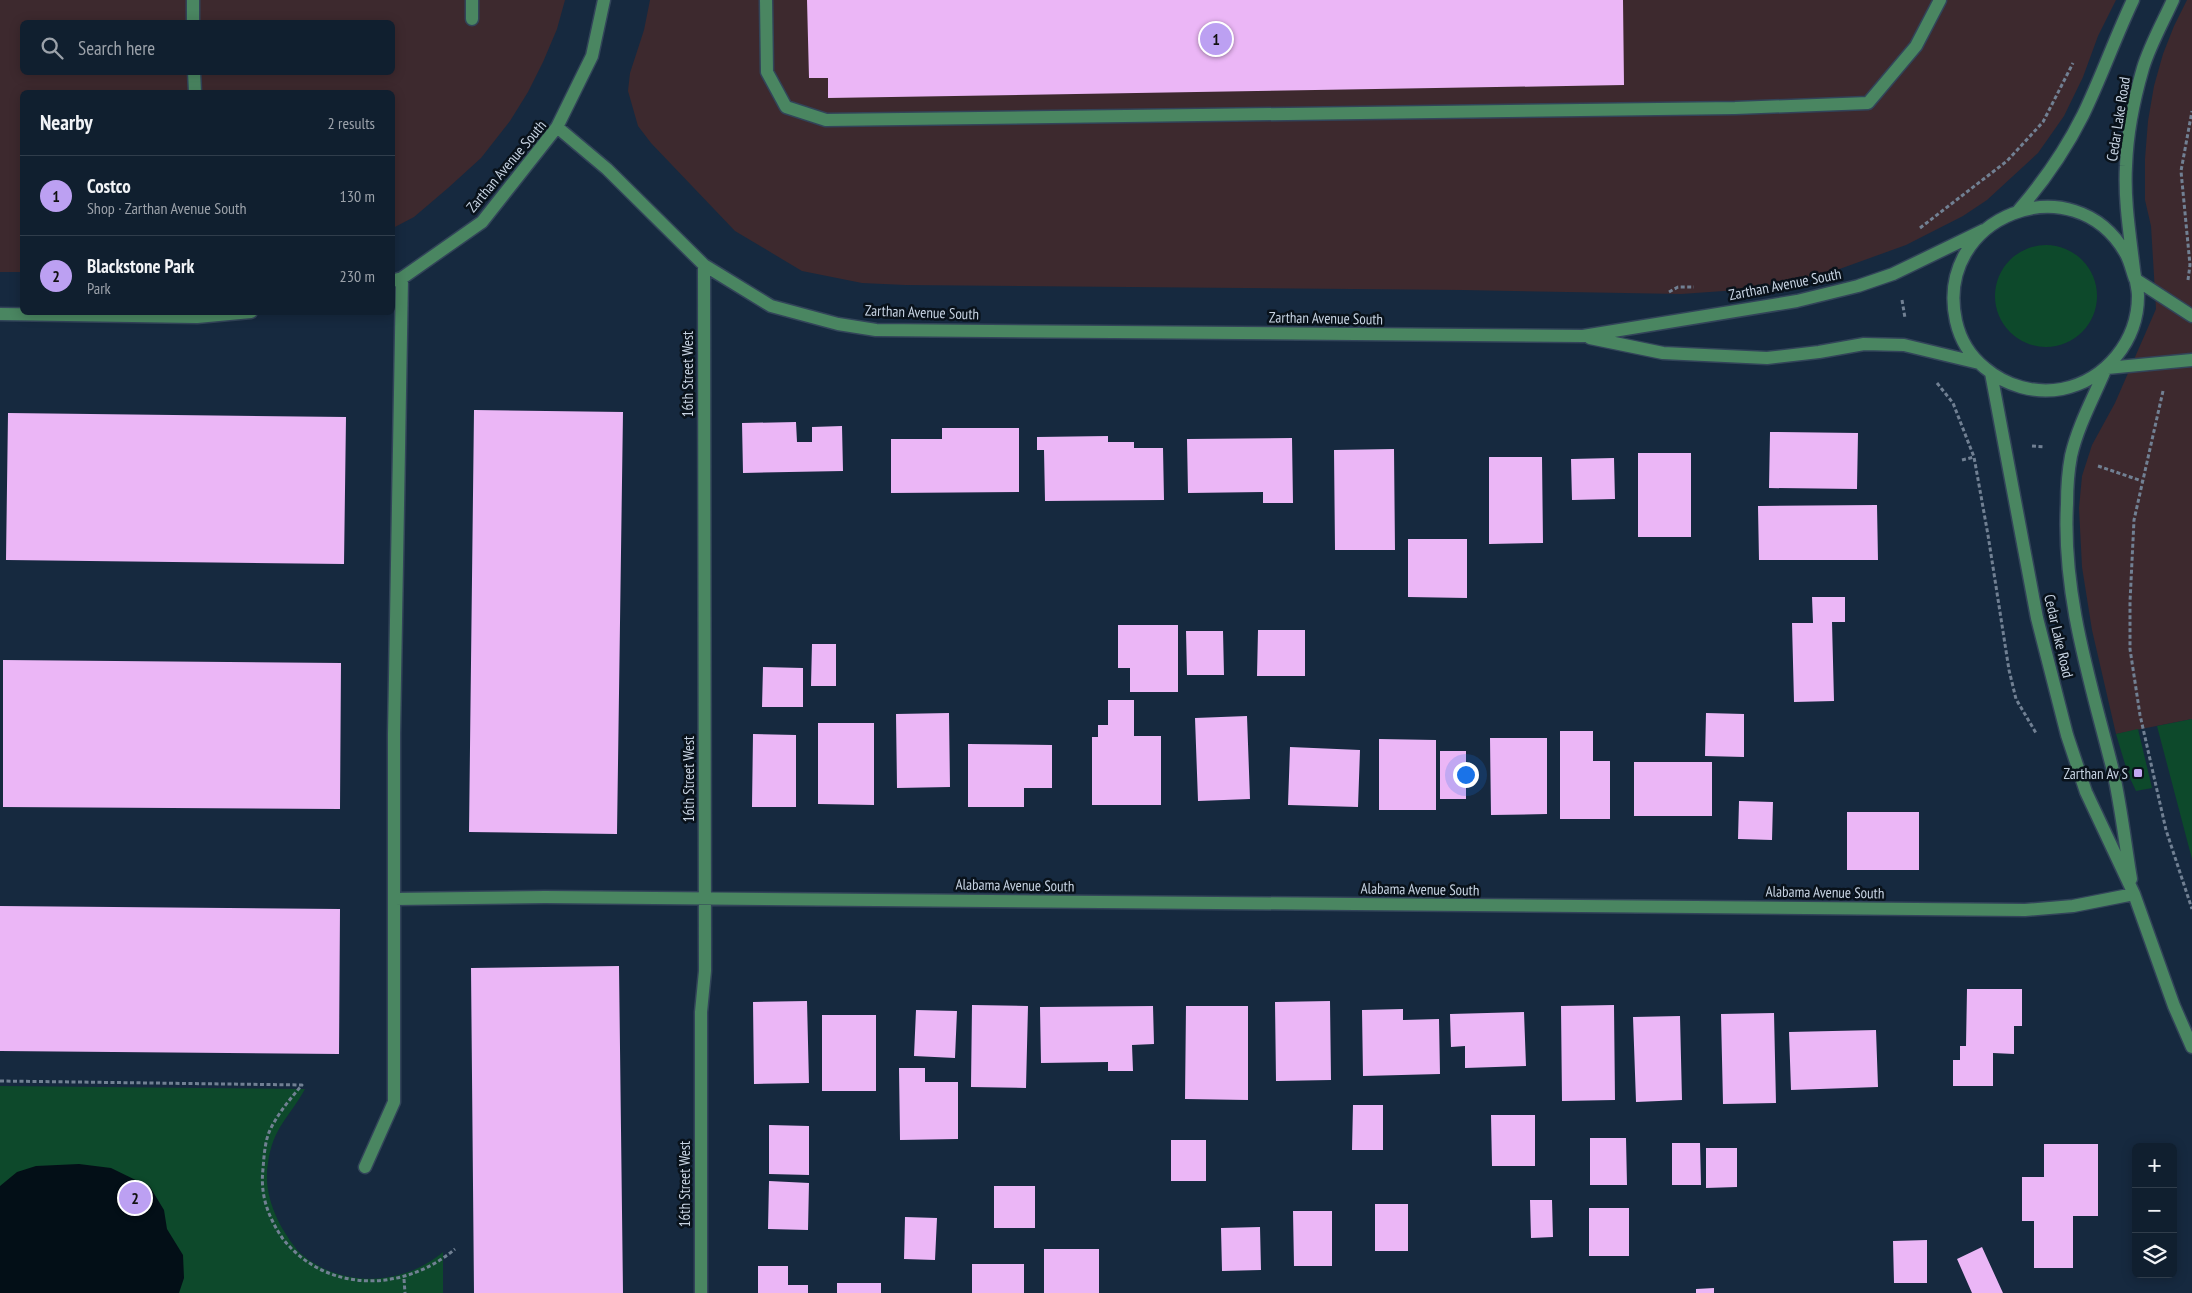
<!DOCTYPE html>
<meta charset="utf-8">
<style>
body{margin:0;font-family:"PT Sans Narrow",sans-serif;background:#1e2c3b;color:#f1f3f6}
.controls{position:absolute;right:15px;bottom:15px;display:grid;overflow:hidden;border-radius:8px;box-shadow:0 2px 12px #0003}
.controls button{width:45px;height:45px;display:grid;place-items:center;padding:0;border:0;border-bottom:1px solid #303d4b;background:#101f2f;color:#f1f3f6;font:25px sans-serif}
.you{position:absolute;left:1465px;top:774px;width:18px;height:18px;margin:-12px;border:4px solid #fff;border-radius:50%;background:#1a73e8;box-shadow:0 0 0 8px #1a73e833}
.badge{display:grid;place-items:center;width:32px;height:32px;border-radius:50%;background:#bca0f2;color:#111;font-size:16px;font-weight:700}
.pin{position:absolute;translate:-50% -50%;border:2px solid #fff;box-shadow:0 1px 5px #0006}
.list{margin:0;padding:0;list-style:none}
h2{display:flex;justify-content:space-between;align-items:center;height:65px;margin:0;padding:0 20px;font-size:21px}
h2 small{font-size:16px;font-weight:400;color:#9ca2aa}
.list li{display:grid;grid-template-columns:32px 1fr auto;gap:15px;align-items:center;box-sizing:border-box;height:80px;padding:0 20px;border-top:1px solid #303d4b}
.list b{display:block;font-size:19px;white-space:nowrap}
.list p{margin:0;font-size:16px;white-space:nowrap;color:#9ca2aa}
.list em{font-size:16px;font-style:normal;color:#9ca2aa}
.icon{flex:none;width:28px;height:28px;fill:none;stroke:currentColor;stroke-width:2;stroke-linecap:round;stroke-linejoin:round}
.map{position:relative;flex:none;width:2192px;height:1293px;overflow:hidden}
.search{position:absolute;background:#101f2f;box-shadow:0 2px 12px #0003;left:20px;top:20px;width:375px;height:55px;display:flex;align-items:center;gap:12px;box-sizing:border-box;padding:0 18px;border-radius:8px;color:#9ca2aa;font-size:19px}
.panel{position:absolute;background:#101f2f;box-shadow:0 2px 12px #0003;left:20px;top:90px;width:375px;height:225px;border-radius:8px}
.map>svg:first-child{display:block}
.commercial{fill:#3d292e;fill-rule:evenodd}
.green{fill:#0d492b}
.water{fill:#030f17}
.building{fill:#ebb6f6}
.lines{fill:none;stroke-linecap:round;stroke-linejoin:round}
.minor-casing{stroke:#324459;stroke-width:15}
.path{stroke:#718093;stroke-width:3;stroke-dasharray:4 2.5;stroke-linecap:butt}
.minor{stroke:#4a8661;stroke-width:12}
.poi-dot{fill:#c3a7f2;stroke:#09121b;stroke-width:2}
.labels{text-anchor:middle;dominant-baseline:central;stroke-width:5;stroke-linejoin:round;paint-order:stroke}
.street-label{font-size:15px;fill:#c7d3e2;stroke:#09121b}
.poi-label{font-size:15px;fill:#c7d3e2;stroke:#09121b;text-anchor:end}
</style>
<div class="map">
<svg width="2192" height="1293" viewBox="0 0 2192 1293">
<rect width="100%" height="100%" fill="#16293f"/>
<!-- commercial -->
<path class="commercial" d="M0,0H565L557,29L543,62L528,92L510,121L481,158L448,188L414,217L393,228L392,92H22V272H0ZM22,22H392V72H22Z
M650,0H2116L2098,36L2083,77L2064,116L2038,153L1987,200L1963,216L1906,245L1834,271L1792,282L1738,290L1681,294L1462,290L905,285L862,283L802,271L735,231L651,143L638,126L628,91L630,73L644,30Z
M2187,0H2192V719L2116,734L2092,630L2082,567L2079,508L2082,476L2092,445L2115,403L2156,309L2151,226L2145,200V159L2148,121L2154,86L2163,54L2174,26Z"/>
<!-- green -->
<path class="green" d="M1995 296a51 51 0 1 1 102 0a51 51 0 1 1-102 0Z
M2192,719V859L2157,726Z
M2138,729L2152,788L2136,791L2128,774L2116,734Z
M0,1086L305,1089C289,1118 273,1127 268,1163C264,1186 271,1208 282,1228C287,1236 293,1246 300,1253C341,1289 403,1286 443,1252V1293H0Z"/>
<!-- water -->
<path class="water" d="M79,1164L111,1168L150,1187L164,1210L167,1229L183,1255L184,1278L179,1293H0V1186L17,1172L36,1166Z"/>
<!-- building -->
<path class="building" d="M807,0H1623L1624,85L828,98V78H809Z
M474,410L623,412L617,834L469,832Z
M8,413L346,417L344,564L6,560Z
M796,422L797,442H812V427L842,426L843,471L743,473L742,423Z
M942,428H1019V492L891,493V439H942Z
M1770,432L1858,433L1857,489L1769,488Z
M1108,436V442H1134V448H1163L1164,500L1045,501L1044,450H1037V437Z
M1292,438L1293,503H1263V492L1188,493L1187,439Z
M1394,449L1395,550H1335L1334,450Z
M1638,453H1691V537H1638Z
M1489,457H1542L1543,543L1489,544Z
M1614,458L1615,499L1572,500L1571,459Z
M1877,505L1878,560H1759L1758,506Z
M1408,539H1467V598L1408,597Z
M1812,597H1845V622H1832L1834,701L1794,702L1792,623H1813Z
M1118,625H1178V692H1130V668H1118Z
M1258,630H1305V676H1257Z
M1186,631H1223L1224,675H1187Z
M812,644H836V686H811Z
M3,660L341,663L340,809L3,807Z
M763,667L803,668V707H762Z
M1108,700H1134V736H1161V805H1092V737H1098V725H1108Z
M949,713L950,787L897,788L896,714Z
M1706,713L1744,714V757L1705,756Z
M1247,716L1250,799L1198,801L1195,718Z
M818,723H874V805L818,804Z
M1560,731H1593V761H1610V819H1560Z
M753,734L796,735V807H752Z
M1490,738H1547V814L1491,815Z
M1379,739L1436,740V810H1379Z
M968,744L1052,745V788H1024V807H968Z
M1290,747L1360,750L1358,807L1288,805Z
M1440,751H1466V799H1440Z
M1634,762H1712V816H1634Z
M1739,801L1773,802L1772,840L1738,839Z
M1847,812H1919V870H1847Z
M0,906L340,909L339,1054L0,1051Z
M619,966L623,1293H474L471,968Z
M1967,989H2022V1026H2014V1054L1993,1053V1086H1953V1060H1960V1046H1966Z
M807,1001L809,1083L754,1084L753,1002Z
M1330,1001L1331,1080L1276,1081L1275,1002Z
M972,1005L1028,1006L1026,1088L971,1087Z
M1614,1005L1615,1100L1562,1101L1561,1006Z
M1153,1006L1154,1044L1132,1045L1133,1071H1108V1062L1041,1063L1040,1007Z
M1186,1006H1248V1100L1185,1099Z
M1403,1009V1020L1439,1019L1440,1074L1363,1076L1362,1010Z
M916,1010L957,1011L955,1058L914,1056Z
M1524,1012L1526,1066L1465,1068V1046L1451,1047L1450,1014Z
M1774,1013L1776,1103L1723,1104L1721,1014Z
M822,1015H876V1091H822Z
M1680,1016L1682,1100L1636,1102L1633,1017Z
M1876,1030L1878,1087L1791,1090L1789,1032Z
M899,1068H925V1082H958V1139L900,1140Z
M1353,1105H1383V1150H1352Z
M1491,1115H1535V1166H1492Z
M769,1125L809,1126V1175L769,1174Z
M1590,1138H1626L1627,1185H1590Z
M1171,1140H1206V1181H1171Z
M1672,1143H1700L1701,1185H1672Z
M2044,1144H2098V1216H2073V1268H2034V1221H2022V1177H2044Z
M1706,1148H1737V1187L1706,1188Z
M769,1181L809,1183L808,1230L768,1229Z
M994,1186H1035V1228H994Z
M1530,1200H1552L1553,1237L1531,1238Z
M1375,1204H1408V1251H1375Z
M1589,1208H1629V1256H1589Z
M1293,1211H1332V1266H1294Z
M905,1217L937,1218L935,1260L904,1259Z
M1260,1227L1261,1270L1222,1271L1221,1228Z
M1927,1240V1283H1894L1893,1241Z
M1982,1247L2003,1293H1972L1957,1259Z
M1044,1249H1099V1293H1044Z
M972,1264H1024V1293H972Z
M758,1266H788V1285H808V1293H758Z
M837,1283H881V1293H837Z
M1714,1288V1293H1696V1289Z"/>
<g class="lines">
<defs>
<path id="minor" d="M193,0V22
M472,0V19
M766,0L767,72L786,107L826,120L1735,108L1868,103L1916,46L1940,0
M194,72L195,92
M557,127L607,169L704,265L771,306L838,324L876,330L1583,336L1797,301L1858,286L1893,274L1984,230
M2019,210C2044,181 2066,149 2083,115C2101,78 2115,38 2133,0
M2135,279C2132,271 2130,261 2126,254C2074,162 1933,216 1956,321C1960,339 1970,356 1985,368C2006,386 2035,394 2062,389C2106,380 2138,341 2138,296C2138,288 2135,279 2134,270C2130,236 2124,200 2126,166C2127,134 2134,99 2143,68C2150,45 2163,22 2173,0
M2135,279L2192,316
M392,281L402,278L482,222L557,127L592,56L604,0
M0,314L197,317L251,312
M1590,338L1663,353L1767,358L1819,352L1864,344L1904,345L1979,363
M2106,368C2094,397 2078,425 2071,456C2068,472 2067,488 2067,504C2062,596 2091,683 2113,771C2121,806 2125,843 2131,879
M2107,368L2192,360
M1991,373L2037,618L2067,735L2086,792L2134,894L2174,1006L2192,1047
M394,899L545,897L2025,910L2073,906L2134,894
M365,1167L394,1102V734L402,278
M701,1293V1012L705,971L704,265"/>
</defs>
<!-- minor casing -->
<use href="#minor" class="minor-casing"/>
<!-- path -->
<path class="path" d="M1920,228L2007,161L2043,122L2073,63
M2188,280L2190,265L2181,171L2192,111
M1669,292L1678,287H1694
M1902,300L1905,318
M1937,383L1953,403L1974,457L1988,535L2009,670L2016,699L2036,733
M2163,391L2134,520L2130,602V649L2140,715L2166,830L2192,909
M2032,446L2045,447
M1962,460L1974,457
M2098,466L2142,481
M0,1081L302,1085C291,1098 279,1112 271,1128C265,1139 264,1156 263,1169C260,1195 268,1217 283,1239C326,1293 403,1293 455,1249
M404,1279L405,1293"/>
<!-- minor -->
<use href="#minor" class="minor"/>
</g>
<!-- markers -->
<rect class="poi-dot" x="2133" y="768" width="10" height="10" rx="2.5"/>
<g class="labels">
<!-- street labels -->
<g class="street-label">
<text transform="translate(2118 119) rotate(-81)">Cedar Lake Road</text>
<text transform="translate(506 166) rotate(-50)">Zarthan Avenue South</text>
<text transform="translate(1785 284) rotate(-11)">Zarthan Avenue South</text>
<text transform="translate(922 312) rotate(2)">Zarthan Avenue South</text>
<text transform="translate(1326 318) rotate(1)">Zarthan Avenue South</text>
<text transform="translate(687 374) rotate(-90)">16th Street West</text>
<text transform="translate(2059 636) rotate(77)">Cedar Lake Road</text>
<text transform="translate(688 779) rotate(-90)">16th Street West</text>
<text transform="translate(1015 885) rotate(1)">Alabama Avenue South</text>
<text transform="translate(1420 889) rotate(1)">Alabama Avenue South</text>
<text transform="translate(1825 892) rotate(1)">Alabama Avenue South</text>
<text transform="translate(684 1184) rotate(-90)">16th Street West</text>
</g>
<!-- poi labels -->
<g class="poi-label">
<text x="2128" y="773">Zarthan Av S</text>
</g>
</g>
</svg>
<div class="controls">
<button>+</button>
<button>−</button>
<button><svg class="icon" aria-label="layers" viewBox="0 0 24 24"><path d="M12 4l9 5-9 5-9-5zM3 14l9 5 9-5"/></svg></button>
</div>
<div class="you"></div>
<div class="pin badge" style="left:1216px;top:39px">1</div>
<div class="pin badge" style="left:135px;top:1198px">2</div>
<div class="search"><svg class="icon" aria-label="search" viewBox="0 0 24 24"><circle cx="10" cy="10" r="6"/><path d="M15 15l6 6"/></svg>Search here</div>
<section class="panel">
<h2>Nearby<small>2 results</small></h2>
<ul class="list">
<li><span class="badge">1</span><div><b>Costco</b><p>Shop · Zarthan Avenue South</p></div><em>130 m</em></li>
<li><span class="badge">2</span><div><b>Blackstone Park</b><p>Park</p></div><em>230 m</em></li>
</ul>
</section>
</div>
